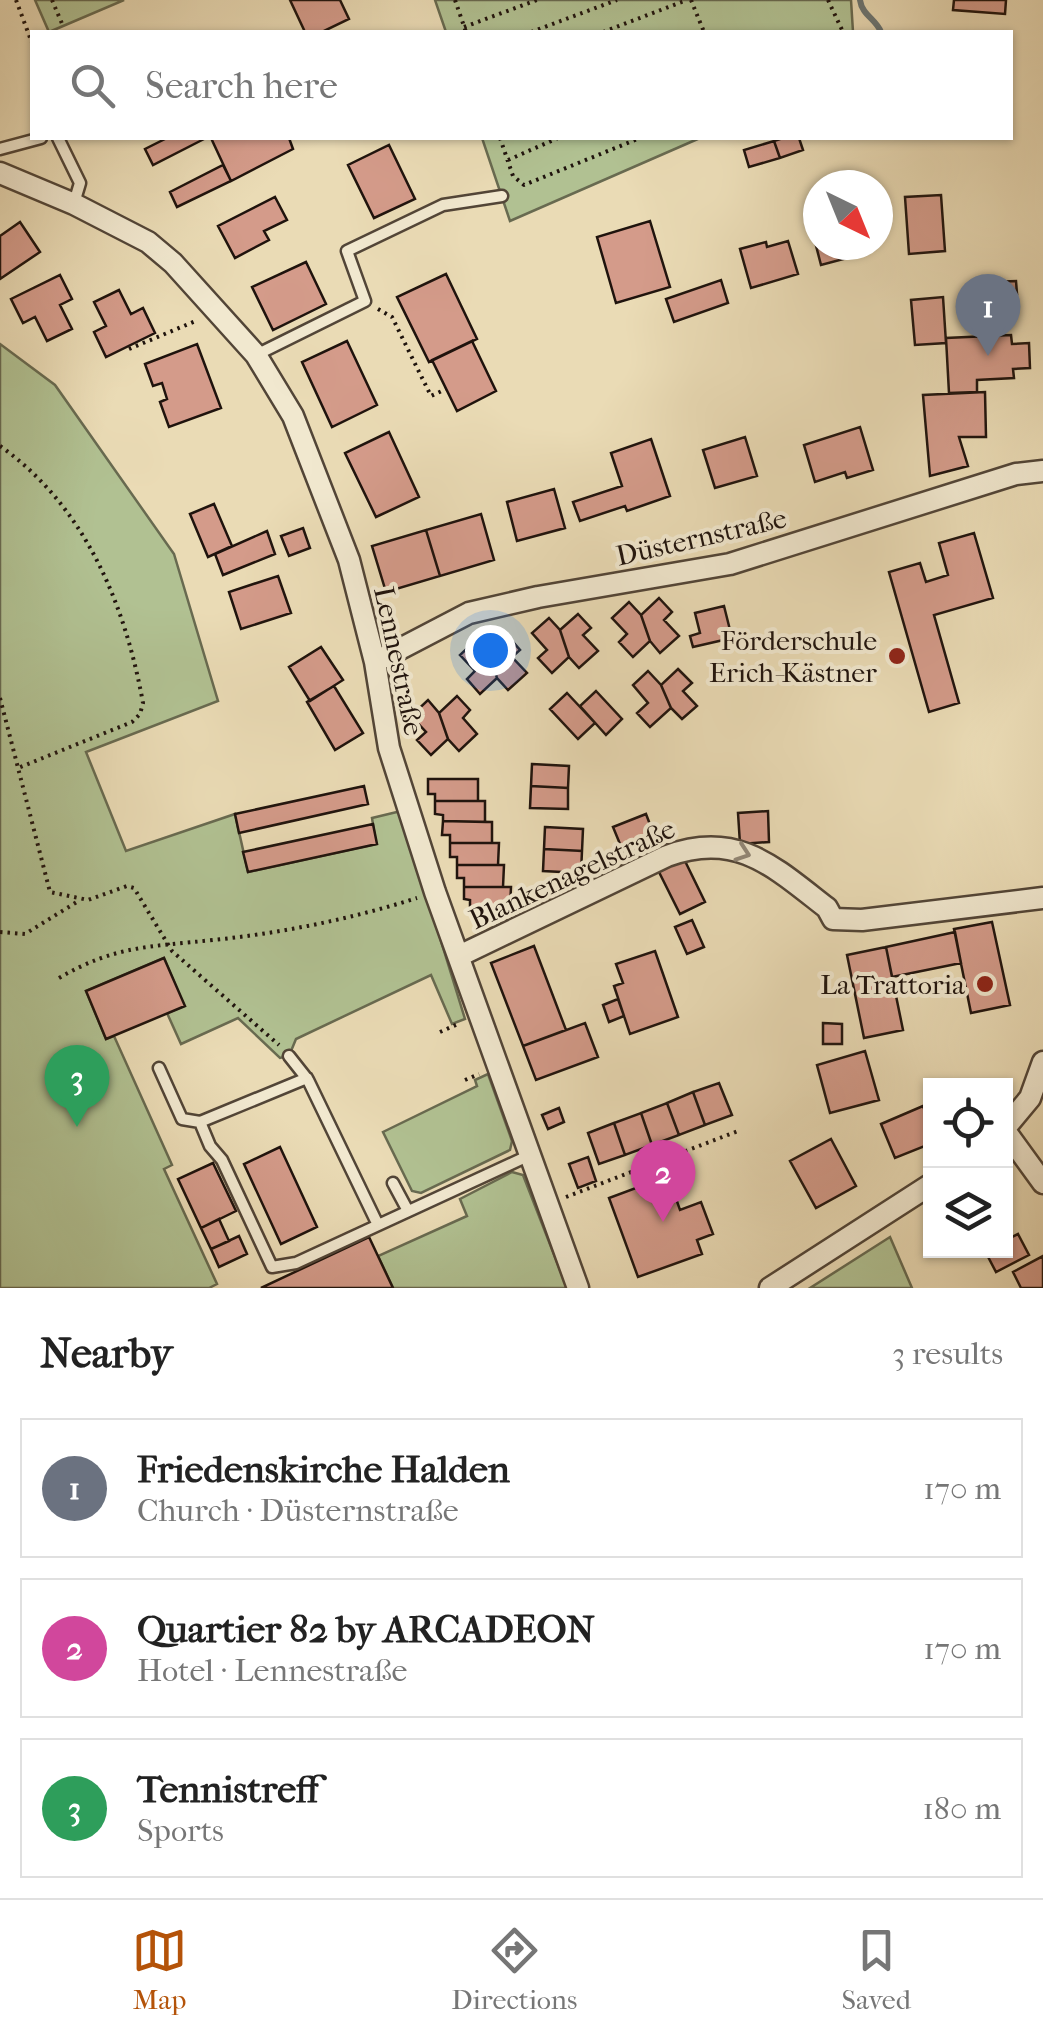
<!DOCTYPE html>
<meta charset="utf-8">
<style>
body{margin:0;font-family:"IM FELL French Canon",serif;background:#f2f2f2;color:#222}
.controls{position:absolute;right:30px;bottom:30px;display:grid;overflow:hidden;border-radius:0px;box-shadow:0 2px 8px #0004}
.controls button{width:90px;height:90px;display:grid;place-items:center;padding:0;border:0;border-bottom:2px solid #e0e0e0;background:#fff;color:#222;font:50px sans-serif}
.compass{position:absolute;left:803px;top:170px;width:90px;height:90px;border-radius:50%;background:#fff;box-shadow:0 2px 8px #0004;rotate:137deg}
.you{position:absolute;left:490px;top:650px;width:35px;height:35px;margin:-25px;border:8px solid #fff;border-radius:50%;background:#1a73e8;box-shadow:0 0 0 15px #1a73e833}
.badge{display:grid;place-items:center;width:65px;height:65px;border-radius:50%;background:#b45309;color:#fff;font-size:32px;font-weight:700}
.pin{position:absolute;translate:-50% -82px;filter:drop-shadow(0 2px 5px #0008)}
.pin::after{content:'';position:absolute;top:52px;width:35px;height:30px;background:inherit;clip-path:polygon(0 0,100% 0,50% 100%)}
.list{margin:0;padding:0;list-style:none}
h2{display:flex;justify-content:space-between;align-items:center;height:130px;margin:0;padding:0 40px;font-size:42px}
h2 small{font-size:32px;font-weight:400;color:#767676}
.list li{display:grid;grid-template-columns:65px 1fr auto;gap:30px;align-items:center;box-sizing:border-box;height:140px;margin:0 20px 20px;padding:0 20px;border:2px solid #e0e0e0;border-radius:0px}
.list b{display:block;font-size:38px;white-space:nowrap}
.list p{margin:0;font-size:32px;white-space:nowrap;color:#767676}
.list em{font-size:32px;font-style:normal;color:#767676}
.icon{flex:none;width:55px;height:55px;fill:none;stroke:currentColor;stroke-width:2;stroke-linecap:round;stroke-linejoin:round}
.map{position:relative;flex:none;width:1043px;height:1288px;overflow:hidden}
.search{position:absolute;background:#fff;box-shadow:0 2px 8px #0004;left:30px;right:30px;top:30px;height:110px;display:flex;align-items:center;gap:25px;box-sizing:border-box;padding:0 35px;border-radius:0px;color:#767676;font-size:38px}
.sheet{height:610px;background:#fff}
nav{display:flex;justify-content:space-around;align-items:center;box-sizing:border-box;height:140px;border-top:2px solid #e0e0e0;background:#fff;font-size:28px;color:#767676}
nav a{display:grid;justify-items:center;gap:5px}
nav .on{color:#b45309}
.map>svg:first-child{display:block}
.green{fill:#b1c192;stroke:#686a50;stroke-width:2.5}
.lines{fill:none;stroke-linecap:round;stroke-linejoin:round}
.stream{stroke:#6b7674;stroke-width:6}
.building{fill:#d49b8a;stroke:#1f130d;stroke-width:2.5}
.lane-casing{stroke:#524537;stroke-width:15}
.street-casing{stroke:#524537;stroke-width:25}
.path{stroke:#1f130d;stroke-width:4;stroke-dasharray:2.5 5;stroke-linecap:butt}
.lane{stroke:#f1e8cf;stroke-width:10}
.street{stroke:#f1e8cf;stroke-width:20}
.oneway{stroke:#928878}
.poi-dot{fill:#8f2418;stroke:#f1e8cf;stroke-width:4}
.labels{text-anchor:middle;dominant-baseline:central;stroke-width:8;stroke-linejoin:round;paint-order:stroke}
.street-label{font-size:28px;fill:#1f130d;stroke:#f1e8cf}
.poi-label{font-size:28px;fill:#1f130d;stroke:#f1e8cf;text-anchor:end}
</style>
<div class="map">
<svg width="1043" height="1288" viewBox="0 0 1043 1288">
<rect width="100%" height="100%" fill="#eadbb5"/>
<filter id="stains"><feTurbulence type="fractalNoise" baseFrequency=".002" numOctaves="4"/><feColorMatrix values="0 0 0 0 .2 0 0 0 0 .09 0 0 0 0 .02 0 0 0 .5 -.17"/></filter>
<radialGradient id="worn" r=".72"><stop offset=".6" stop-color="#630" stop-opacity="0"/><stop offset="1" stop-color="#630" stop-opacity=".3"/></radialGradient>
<!-- green -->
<path class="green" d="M35,0H124L49,32Z
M435,0H851L853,32H446Z
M482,138H700L510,221Z
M0,344L55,385L174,554L218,701L86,752L126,851L235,814L248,872L376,844L372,818L401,811L465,1019L452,1024L431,975L296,1039L289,1056L280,1058L238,1018L181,1044L167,1013L184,1006L164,958L86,991L106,1039L114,1036L172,1165L164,1169L217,1284L209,1288H0Z
M488,1074L512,1141L510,1150L421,1193L412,1191L383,1132L477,1086L475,1080Z
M512,1172L523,1175L567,1288H393L378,1256L467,1216L460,1199Z
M890,1237L912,1288H810Z"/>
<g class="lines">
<!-- stream -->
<path class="stream" d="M860,0C862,15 876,19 881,32"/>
</g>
<!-- building -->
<path class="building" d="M290,0H340L349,19L322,32H305Z
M954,0H1006L1005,14L953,10Z
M167,138H206L153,165L145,149Z
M211,138H289L293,149L231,181Z
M783,138H799L803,150L780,158L774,141Z
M774,141L780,158L749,167L744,150Z
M389,145L415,199L374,218L348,165Z
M223,165L231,181L177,207L170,192Z
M941,195L945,251L909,254L905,197Z
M275,197L287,220L264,231L269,240L235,258L218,226Z
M650,221L670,287L616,303L597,237Z
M20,222L40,252L0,279V236Z
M818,228V245H864L866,253L821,265L812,230Z
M788,241L798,274L751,288L740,249L766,242L767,247Z
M306,262L326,304L273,330L252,287Z
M446,274L477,339L429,362L397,297Z
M60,275L72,299L60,305L72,329L47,341L35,317L23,323L11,299Z
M721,280L728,303L674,322L666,299Z
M1016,281L1017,294L992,295L991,282Z
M119,290L131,314L143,308L155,333L106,357L94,332L106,326L94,302Z
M943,297L946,343L915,345L911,300Z
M1011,335L1012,344L1029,343L1030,368L1013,369L1014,378L977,380V392L949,393L946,338Z
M347,341L377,405L332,427L302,362Z
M472,341L496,391L457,411L432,360Z
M197,344L221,408L169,427L160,402L167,399L162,383L153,386L145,364Z
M985,392L986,437H959L968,466L930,476L923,395Z
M860,427L873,470L847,478L845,472L815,482L804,445Z
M389,432L419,497L376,517L345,453Z
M745,437L757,476L715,488L703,450Z
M651,439L670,496L627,511L625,506L580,521L573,502L622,486L611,453Z
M554,489L565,528L517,541L507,502Z
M214,504L232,546L208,557L190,514Z
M481,514L494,560L440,576L426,530Z
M303,528L310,548L289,556L281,536Z
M426,530L440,576L386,592L372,546Z
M267,531L275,554L223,575L215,554Z
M974,533L993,598L934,615L959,703L929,712L889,572L920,563L926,582L948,575L939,543Z
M278,576L291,613L241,629L229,592Z
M659,598L672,612L664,620L679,636L660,653L650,641L641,615Z
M629,602L641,615L650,641L633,657L619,642L627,634L612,618Z
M724,606L732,638L693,647L690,636L700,633L695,613Z
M578,614L591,628L583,635L598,651L579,668L569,657L560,630Z
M549,618L560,630L569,657L552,673L538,658L547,650L532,633Z
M507,635L520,650L512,657L527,673L508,690L497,678L489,652Z
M477,639L489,652L497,678L480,694L467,679L475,671L460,655Z
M321,647L343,680L310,701L289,667Z
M678,669L692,683L683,691L697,706L682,719L671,708L661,685Z
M648,671L661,685L671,708L650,727L637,713L648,703L633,685Z
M334,686L363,733L335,750L307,702Z
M596,691L622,719L606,735L580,706Z
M567,693L595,723L578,739L550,709Z
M457,696L470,710L463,718L477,734L459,751L448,739L439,713Z
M428,700L439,713L448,739L431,755L417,740L426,732L411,716Z
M532,764L569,766L568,788L531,786Z
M428,779H478V801H435V794H428Z
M364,786L368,804L239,833L235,814Z
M531,786L568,788V809L530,808Z
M435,801H485V822L443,821V815L435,814Z
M768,811L769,842L740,844L738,813Z
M646,814L659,848L627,861L613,827Z
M443,821L492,822V843H450V835H442Z
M373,824L377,844L248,872L243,852Z
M545,827L583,829L582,851L544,849Z
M450,843H499L498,865H457V857H450Z
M544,849L582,851L581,873L543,871Z
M684,859L705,902L680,914L659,872Z
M457,865H504L503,887H464V878H457Z
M464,887H511L510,908H470V900L464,899Z
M692,920L704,947L687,954L675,927Z
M992,922L1010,1005L971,1013L954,929Z
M955,932L961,963L892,977L886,947Z
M534,946L566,1030L523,1046L491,963Z
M886,947L903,1030L864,1038L847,955Z
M655,951L678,1017L630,1034L614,986L623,983L616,964Z
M164,958L185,1006L106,1039L86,991Z
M618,999L624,1016L609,1022L603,1005Z
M585,1023L598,1057L536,1080L523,1046Z
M823,1023L842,1024V1044H823Z
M865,1051L879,1100L830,1113L817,1065Z
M719,1083L732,1115L705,1125L693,1092Z
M693,1092L705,1125L679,1135L667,1103Z
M667,1103L679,1135L652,1145L641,1113Z
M923,1106L930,1124V1144L895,1158L881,1124Z
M559,1108L564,1122L548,1129L542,1115Z
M641,1113L652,1145L625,1155L614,1123Z
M614,1123L625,1155L599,1164L588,1133Z
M831,1139L856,1186L816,1208L790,1161Z
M280,1147L317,1227L281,1244L244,1164Z
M588,1157L596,1181L578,1188L569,1164Z
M213,1163L236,1211L201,1228L178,1179Z
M668,1176L680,1210L701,1202L713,1234L697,1240L702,1254L638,1277L609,1198Z
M219,1219L229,1241L211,1249L201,1228Z
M1018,1234L1029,1255L996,1272L985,1251L1006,1250V1240Z
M239,1236L247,1254L219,1267L211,1249Z
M369,1237L393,1288H261Z
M1043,1256V1288H1021L1013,1272Z"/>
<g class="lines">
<defs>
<path id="lane" d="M58,138L80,183L74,203
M0,149L41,138
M256,355L365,301L347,251L443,205L502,196
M289,1056L308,1080L378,1225
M159,1068L182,1119L200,1122L210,1146L222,1160L272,1267L296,1263L530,1155
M200,1122L307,1078
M393,1183L408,1211"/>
<path id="street" d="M0,173L74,204L148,242L173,263L256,355L293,416L349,560L375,662L389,748L435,892L578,1288
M375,662L469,613L538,597L730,564L1016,474L1043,471
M459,956L667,856C737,830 774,867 827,908L833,919L862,920L1043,898
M1006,1127L1030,1098L1043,1062
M1006,1132L1043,1183
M770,1288L930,1185"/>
</defs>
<!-- lane casing -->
<use href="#lane" class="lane-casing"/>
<!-- street casing -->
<use href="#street" class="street-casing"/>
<!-- path -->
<path class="path" d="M16,0L32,43
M52,0L63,26
M455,0L466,32
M691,0L704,32
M828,0L843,32
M464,27L537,0
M531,32L617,0
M603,32L687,0
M500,138L513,176L524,185L640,138
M508,160L558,138
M378,309L392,317L431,396L446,389
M129,349L198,320
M0,446C85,506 125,604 143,703L140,714L132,722L18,768
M0,698L50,892L88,900L127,886L134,888L172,951L279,1045
M0,932L25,934L80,900
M59,978C116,945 150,947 213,940C282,933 351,919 417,898
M440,1032L458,1024
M465,1080L479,1074
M566,1197L738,1131"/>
<!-- lane -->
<use href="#lane" class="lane"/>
<!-- street -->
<use href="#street" class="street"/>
</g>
<!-- one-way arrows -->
<defs><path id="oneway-chevron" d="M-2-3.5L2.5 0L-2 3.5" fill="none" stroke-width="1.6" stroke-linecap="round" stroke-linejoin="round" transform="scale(2.5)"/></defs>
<use class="oneway" href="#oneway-chevron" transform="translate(743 853) rotate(19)"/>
<!-- markers -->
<g class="poi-dot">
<circle cx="897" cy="656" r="10"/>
<circle cx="985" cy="984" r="10"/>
</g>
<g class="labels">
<!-- street labels -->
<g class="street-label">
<text transform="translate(701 537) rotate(-13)">Düsternstraße</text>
<text transform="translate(399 661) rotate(78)">Lennestraße</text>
<text transform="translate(572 874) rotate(-25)">Blankenagelstraße</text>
</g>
<!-- poi labels -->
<g class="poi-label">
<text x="877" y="640">Förderschule<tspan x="877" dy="32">Erich-Kästner</tspan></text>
<text x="965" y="984">La Trattoria</text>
</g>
</g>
<rect width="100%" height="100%" filter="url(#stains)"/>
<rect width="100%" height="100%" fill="url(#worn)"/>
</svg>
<div class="controls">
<button><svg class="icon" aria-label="locate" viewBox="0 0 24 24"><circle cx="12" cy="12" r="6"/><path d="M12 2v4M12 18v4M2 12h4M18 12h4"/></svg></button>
<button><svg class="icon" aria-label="layers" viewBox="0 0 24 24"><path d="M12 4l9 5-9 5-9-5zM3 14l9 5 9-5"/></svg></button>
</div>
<svg class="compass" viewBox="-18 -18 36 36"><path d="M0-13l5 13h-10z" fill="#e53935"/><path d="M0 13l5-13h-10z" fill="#767676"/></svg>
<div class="you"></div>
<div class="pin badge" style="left:988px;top:356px;background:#6b7280">1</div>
<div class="pin badge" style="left:663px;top:1222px;background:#d1479c">2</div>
<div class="pin badge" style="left:77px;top:1127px;background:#2e9e5b">3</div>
<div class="search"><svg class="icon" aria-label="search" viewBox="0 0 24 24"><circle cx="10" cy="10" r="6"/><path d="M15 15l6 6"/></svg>Search here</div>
</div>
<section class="sheet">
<h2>Nearby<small>3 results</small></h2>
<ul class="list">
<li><span class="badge" style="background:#6b7280">1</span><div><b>Friedenskirche Halden</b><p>Church · Düsternstraße</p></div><em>170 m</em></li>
<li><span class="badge" style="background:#d1479c">2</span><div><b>Quartier 82 by ARCADEON</b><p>Hotel · Lennestraße</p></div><em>170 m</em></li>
<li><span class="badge" style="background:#2e9e5b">3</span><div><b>Tennistreff</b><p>Sports</p></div><em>180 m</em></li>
</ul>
</section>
<nav>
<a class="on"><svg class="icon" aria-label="map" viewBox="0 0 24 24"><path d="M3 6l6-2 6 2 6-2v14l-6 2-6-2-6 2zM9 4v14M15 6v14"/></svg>Map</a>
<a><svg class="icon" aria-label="directions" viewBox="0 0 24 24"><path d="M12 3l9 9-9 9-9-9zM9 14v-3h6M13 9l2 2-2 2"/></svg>Directions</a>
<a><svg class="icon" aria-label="saved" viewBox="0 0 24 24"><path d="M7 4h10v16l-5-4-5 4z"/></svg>Saved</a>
</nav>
